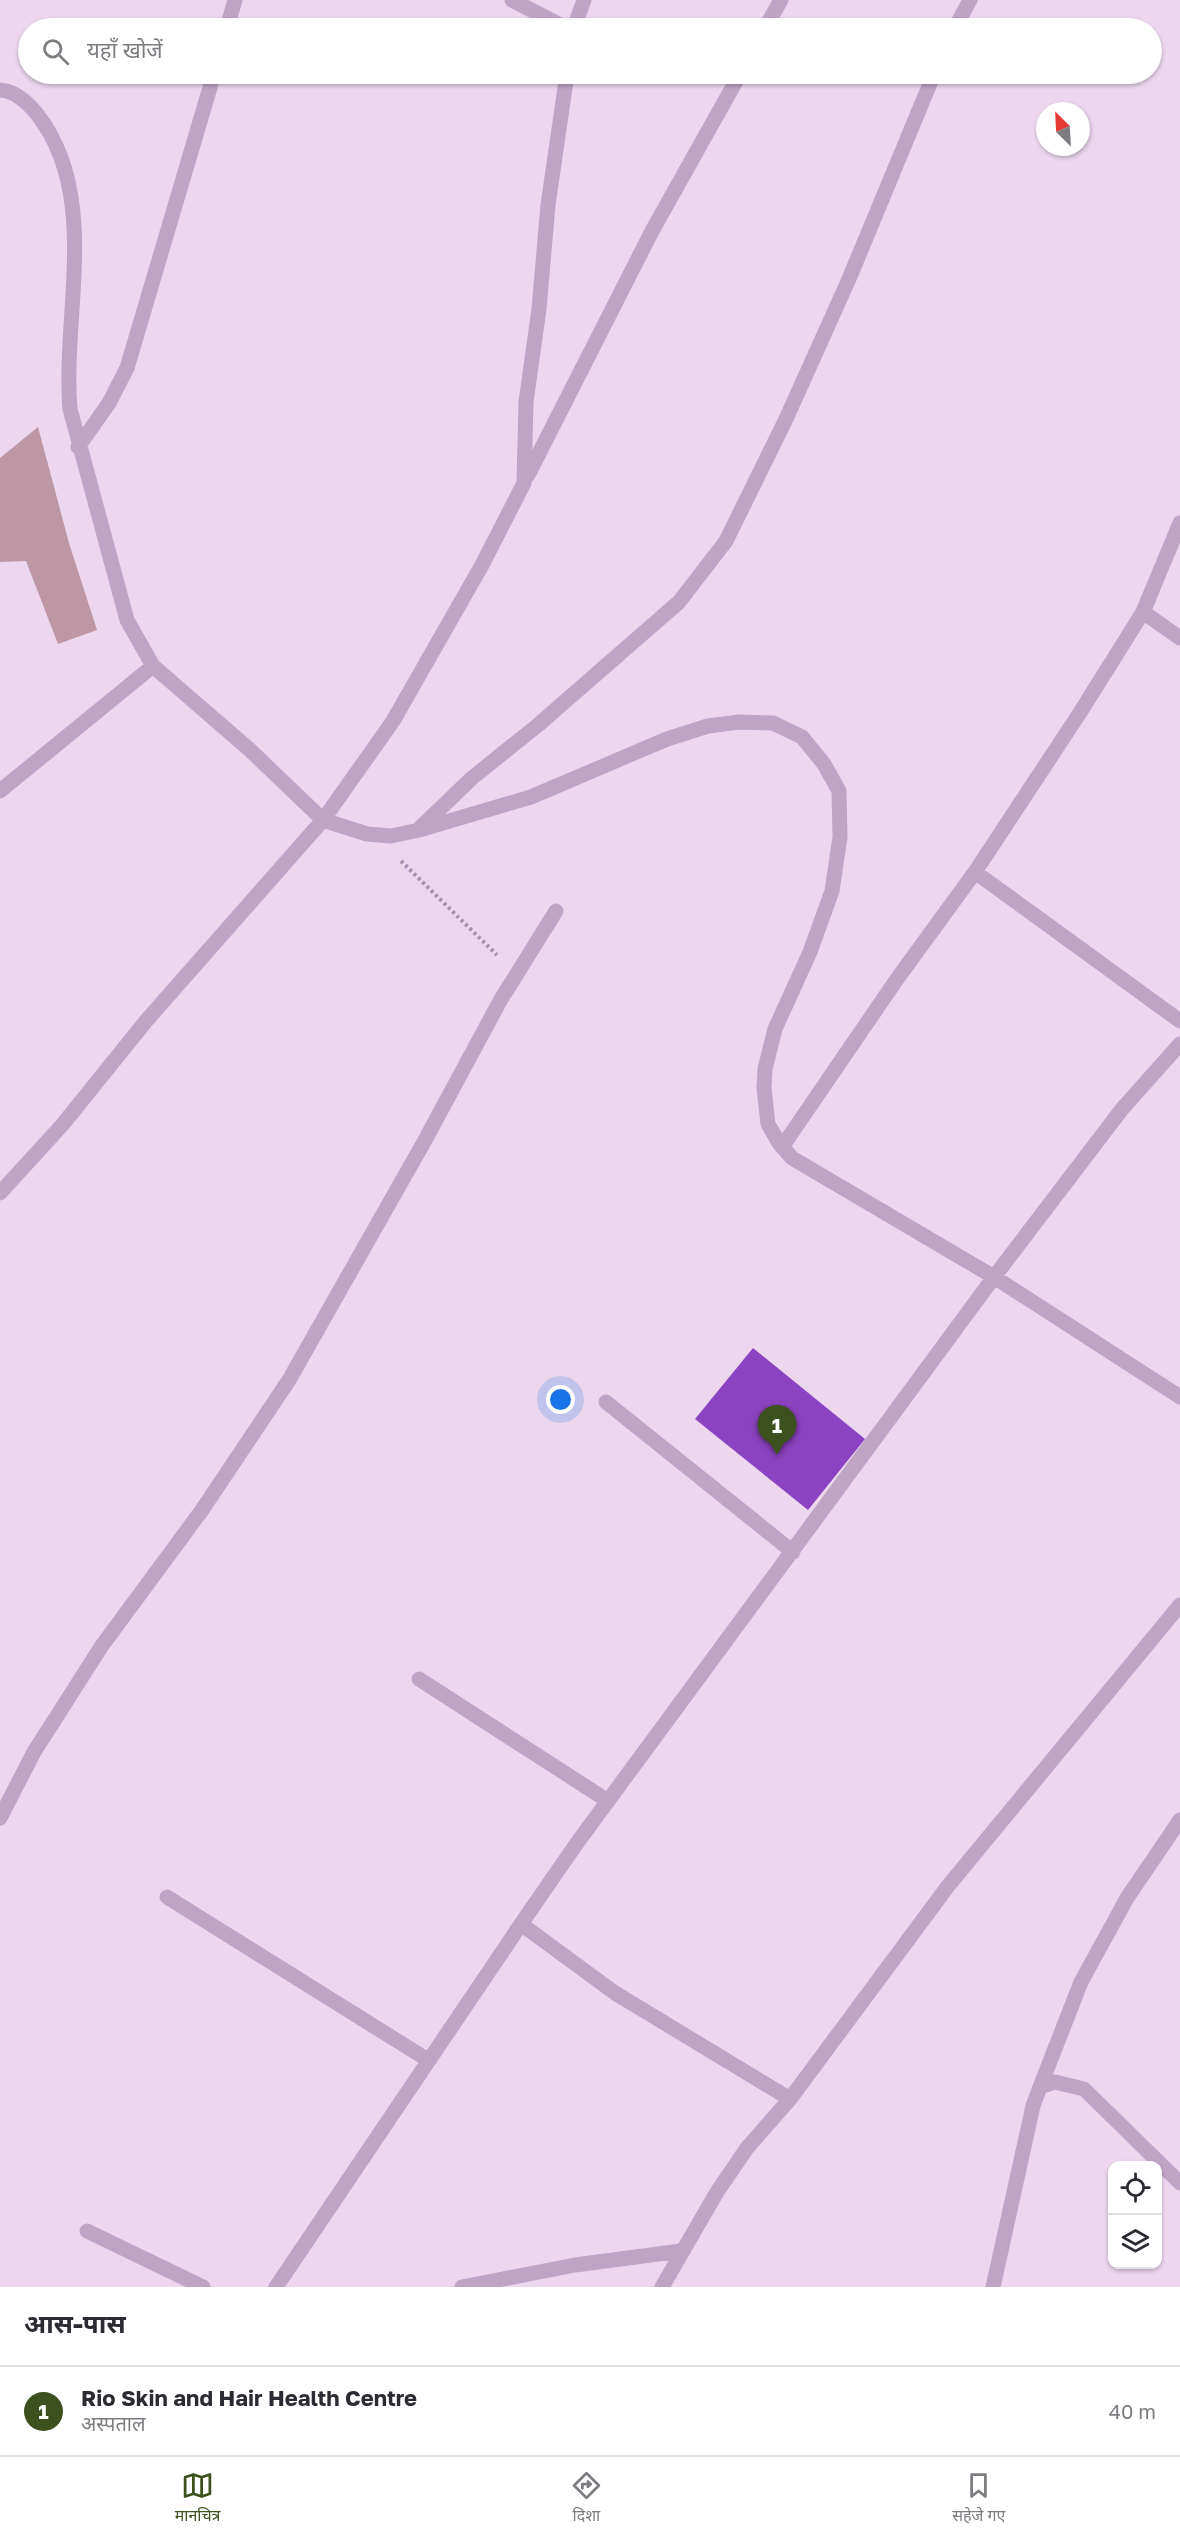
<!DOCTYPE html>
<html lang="hi">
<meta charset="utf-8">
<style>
body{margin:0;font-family:"Golos Text","Noto Sans Devanagari",sans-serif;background:#f7f7f7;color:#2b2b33}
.controls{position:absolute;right:18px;bottom:18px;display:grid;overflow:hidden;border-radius:12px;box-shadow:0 2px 4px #0004}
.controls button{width:54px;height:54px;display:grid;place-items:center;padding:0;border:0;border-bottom:2px solid #e1e1e2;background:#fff;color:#2b2b33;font:30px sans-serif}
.compass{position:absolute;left:1036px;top:102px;width:54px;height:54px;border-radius:50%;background:#fff;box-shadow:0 2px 4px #0004;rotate:336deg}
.you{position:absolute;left:561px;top:1400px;width:21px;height:21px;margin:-15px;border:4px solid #fff;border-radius:50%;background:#1a73e8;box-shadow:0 0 0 9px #1a73e833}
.badge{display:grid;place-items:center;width:39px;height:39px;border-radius:50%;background:#3c511d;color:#fff;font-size:20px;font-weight:700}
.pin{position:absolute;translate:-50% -50px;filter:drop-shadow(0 2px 3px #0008)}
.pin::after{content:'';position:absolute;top:32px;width:21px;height:18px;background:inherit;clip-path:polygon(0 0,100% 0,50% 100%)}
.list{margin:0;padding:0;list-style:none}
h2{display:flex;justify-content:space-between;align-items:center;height:78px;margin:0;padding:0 24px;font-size:26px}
h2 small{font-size:20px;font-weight:400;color:#7c7c81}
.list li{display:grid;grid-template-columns:39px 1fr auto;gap:18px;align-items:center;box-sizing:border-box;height:90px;padding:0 24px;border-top:2px solid #e1e1e2}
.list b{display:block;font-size:22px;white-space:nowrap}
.list p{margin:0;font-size:20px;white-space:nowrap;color:#7c7c81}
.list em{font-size:20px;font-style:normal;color:#7c7c81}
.icon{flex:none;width:33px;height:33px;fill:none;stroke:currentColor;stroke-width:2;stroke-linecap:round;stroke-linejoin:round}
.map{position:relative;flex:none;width:1180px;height:2287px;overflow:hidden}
.search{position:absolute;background:#fff;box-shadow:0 2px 4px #0004;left:18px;right:18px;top:18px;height:66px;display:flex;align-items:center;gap:15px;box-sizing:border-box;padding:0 21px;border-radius:33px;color:#7c7c81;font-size:22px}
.sheet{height:168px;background:#fff}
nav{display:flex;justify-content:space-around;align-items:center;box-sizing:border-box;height:84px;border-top:2px solid #e1e1e2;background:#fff;font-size:16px;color:#7c7c81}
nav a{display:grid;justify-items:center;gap:3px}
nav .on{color:#3c511d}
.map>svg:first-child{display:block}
.green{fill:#bd98a4}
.building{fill:#8c43c1}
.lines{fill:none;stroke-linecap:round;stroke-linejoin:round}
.path{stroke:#aa8eb2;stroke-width:4;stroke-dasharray:3 3;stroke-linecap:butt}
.minor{stroke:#bfa4c6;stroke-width:15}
</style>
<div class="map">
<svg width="1180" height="2287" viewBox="0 0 1180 2287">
<rect width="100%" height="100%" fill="#ecd7ef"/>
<!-- green -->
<path class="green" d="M38,427L69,543L97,630L58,644L26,561L0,562V458Z"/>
<!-- building -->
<path class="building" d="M753,1348L865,1439L808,1510L695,1419Z"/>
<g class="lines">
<!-- path -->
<path class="path" d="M401,861L497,955"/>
<!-- minor -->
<path class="minor" d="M512,0L566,28
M227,28L235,0
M574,28L584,0
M765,28L781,0
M955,28L970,0
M0,90C15,91 28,103 37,114C101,196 62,314 70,409L127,620L153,666L250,750L323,820L367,834L391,836L419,830L531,797L667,739L708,726L739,722L773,723L802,737L824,764L839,791L840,837L832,891L810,952L775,1029L765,1069L764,1088L768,1124L779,1143L792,1158L994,1277L1180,1397
M78,447L109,403L127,368L214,74
M528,475L652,231L740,74
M1143,612L1180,638
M0,791L153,666
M420,828L472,778L538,725L679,602L726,541L786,419L849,279L934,74
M975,872L1180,1021
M782,1147L897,979L975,872L1081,711L1143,612L1180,523
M0,1193L63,1124L146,1021L323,820L393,721L482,565L524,483L526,402L539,309L548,205L567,74
M606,1402L793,1552
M419,1679L608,1801
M0,1818L34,1752L101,1647L202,1510L289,1380L424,1142L500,1001L556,911
M167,1897L428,2060
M1040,2087L1081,1982L1127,1898L1180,1820
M790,2099L615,1993L521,1924L577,1843L994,1277L1122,1109L1180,1044
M87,2231L203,2287
M276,2287L521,1924
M462,2287L575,2265L681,2251
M662,2287L717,2192L747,2148L790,2099L948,1886L1180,1605
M993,2287L1033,2106L1040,2087L1055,2082L1084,2089L1180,2183"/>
</g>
</svg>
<div class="controls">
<button><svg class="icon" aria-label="locate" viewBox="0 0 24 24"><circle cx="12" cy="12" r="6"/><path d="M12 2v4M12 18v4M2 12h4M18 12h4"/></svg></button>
<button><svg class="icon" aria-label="layers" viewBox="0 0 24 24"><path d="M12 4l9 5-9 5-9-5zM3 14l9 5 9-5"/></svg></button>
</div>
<svg class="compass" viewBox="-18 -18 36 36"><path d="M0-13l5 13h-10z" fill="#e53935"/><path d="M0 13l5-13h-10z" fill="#7c7c81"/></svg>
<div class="you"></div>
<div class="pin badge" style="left:777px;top:1455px">1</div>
<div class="search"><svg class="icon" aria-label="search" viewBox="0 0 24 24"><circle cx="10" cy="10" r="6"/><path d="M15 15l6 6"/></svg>यहाँ खोजें</div>
</div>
<section class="sheet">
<h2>आस-पास<small></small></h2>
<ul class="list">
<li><span class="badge">1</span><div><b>Rio Skin and Hair Health Centre</b><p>अस्पताल</p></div><em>40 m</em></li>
</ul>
</section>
<nav>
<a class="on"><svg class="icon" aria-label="map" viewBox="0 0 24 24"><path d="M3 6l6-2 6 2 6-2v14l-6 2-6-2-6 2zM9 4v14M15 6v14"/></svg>मानचित्र</a>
<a><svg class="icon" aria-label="directions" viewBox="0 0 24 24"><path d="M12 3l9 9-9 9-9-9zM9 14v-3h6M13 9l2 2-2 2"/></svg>दिशा</a>
<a><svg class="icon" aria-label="saved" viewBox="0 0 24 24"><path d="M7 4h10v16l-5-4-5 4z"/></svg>सहेजे गए</a>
</nav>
